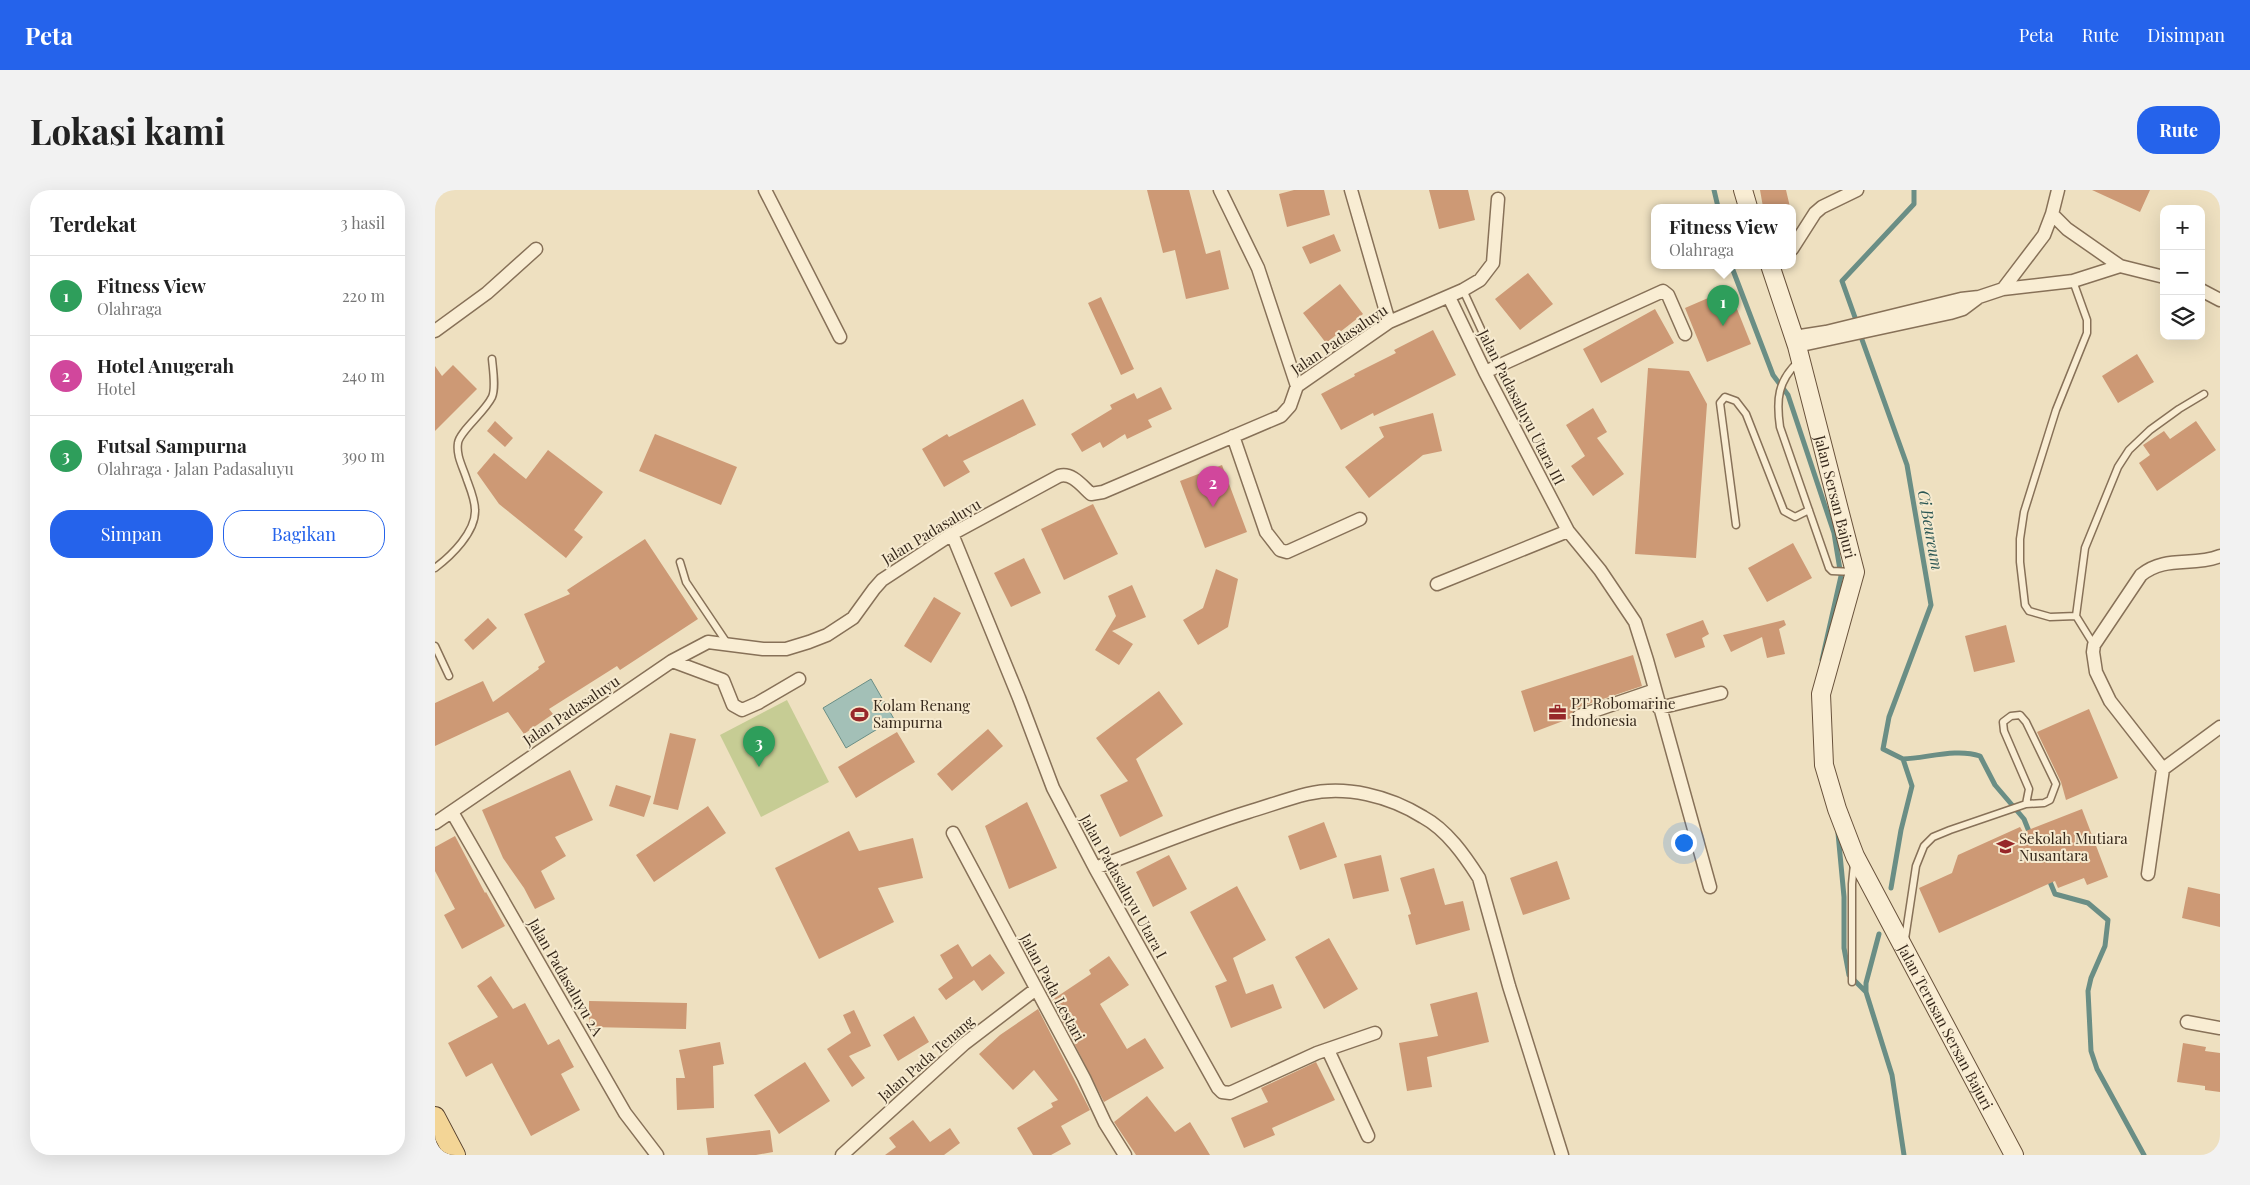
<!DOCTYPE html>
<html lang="id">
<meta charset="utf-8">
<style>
body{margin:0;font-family:"Playfair Display",serif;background:#f2f2f2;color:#222}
.controls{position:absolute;right:15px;top:15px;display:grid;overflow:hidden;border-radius:10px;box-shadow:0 5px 20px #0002}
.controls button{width:45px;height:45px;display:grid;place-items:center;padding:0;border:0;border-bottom:1px solid #e0e0e0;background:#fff;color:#222;font:25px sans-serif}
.you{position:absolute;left:1248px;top:652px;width:18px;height:18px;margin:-12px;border:4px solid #fff;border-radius:50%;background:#1a73e8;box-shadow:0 0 0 8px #1a73e833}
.badge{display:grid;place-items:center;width:32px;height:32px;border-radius:50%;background:#2563eb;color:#fff;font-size:16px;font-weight:700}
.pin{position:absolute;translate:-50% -41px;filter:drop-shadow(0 1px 2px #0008)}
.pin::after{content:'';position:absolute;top:26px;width:18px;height:15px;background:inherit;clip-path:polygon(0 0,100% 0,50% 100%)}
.popup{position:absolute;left:1216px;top:14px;width:145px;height:65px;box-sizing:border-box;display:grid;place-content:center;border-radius:10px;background:#fff;filter:drop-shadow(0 1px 4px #0005);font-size:16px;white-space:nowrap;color:#767676}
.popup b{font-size:19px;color:#222}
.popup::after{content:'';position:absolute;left:50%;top:100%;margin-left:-10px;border:10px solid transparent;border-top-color:#fff}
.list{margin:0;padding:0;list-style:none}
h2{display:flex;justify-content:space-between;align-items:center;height:65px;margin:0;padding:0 20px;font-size:21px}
h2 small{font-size:16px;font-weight:400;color:#767676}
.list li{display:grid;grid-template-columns:32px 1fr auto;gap:15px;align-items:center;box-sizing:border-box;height:80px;padding:0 20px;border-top:1px solid #e0e0e0}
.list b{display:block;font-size:19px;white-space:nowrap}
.list p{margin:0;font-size:16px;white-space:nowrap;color:#767676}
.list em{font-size:16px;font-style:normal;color:#767676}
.actions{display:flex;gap:10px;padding:15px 20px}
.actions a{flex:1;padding:11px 0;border:1px solid #2563eb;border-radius:20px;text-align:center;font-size:18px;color:#2563eb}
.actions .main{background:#2563eb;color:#fff}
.icon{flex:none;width:28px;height:28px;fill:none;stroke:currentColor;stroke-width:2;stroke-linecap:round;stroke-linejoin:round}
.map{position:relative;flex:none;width:1785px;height:965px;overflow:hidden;border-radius:20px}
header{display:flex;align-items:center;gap:30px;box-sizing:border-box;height:70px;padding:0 25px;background:#2563eb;color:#fff}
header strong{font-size:24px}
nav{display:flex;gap:28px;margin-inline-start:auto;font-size:18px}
.intro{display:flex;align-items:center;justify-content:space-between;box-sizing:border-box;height:120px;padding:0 30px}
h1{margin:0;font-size:35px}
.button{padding:12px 22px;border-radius:20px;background:#2563eb;color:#fff;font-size:18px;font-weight:700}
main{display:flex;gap:30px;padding:0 30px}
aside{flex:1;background:#fff;border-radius:20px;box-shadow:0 5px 20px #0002}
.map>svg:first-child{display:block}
.green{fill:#c6cc94}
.water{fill:#a3c0b7;stroke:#6a8e85}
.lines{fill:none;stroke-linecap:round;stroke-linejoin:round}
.stream{stroke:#6a8e85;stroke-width:5}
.building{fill:#cd9975}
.lane-casing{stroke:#877158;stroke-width:9}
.street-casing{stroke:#877158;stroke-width:15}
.secondary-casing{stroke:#69523b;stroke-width:20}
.primary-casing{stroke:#553f2c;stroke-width:22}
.lane{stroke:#f9edd3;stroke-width:6}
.street{stroke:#f9edd3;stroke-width:12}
.secondary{stroke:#f9edd3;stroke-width:18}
.primary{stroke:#f3d596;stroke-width:20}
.labels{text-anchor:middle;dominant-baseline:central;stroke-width:4;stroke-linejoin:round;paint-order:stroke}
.street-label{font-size:15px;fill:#37291c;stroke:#f6eacf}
.poi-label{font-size:15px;fill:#37291c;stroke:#f6eacf;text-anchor:start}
.water-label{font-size:16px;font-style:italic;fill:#2b5754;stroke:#f6eacf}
</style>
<header>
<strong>Peta</strong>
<nav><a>Peta</a><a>Rute</a><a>Disimpan</a></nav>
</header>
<div class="intro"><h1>Lokasi kami</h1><a class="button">Rute</a></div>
<main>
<aside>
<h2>Terdekat<small>3 hasil</small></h2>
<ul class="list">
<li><span class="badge" style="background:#2e9e5b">1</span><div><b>Fitness View</b><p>Olahraga</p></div><em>220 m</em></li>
<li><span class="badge" style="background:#d1479c">2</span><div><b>Hotel Anugerah</b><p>Hotel</p></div><em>240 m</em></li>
<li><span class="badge" style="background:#2e9e5b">3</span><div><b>Futsal Sampurna</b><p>Olahraga · Jalan Padasaluyu</p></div><em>390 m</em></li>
</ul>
<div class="actions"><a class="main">Simpan</a><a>Bagikan</a></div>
</aside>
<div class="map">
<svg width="1785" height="965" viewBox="0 0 1785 965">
<rect width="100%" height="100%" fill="#eee0c0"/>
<!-- green -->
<path class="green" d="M352,510L394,592L326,627L285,545Z"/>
<!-- water -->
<path class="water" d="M436,489L459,529L411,558L388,518Z"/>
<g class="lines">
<!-- stream -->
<path class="stream" d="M1279,0L1283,17
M1296,75L1338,185L1353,205L1399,343L1406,386L1387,470
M1422,133L1407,91L1479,14V0
M1425,144L1472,275L1496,415L1454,527L1448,559L1468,569L1477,596L1466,640L1456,698
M1468,569C1492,568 1522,558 1545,566L1560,595L1589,629L1595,644
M1403,643L1409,707V758L1414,785L1431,802
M1613,687L1620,704L1653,713L1673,730L1670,756L1656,788L1653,801L1656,861L1662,879L1709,965
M1444,744L1431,793V802L1457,885L1469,965"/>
</g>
<!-- building -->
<path class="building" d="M712,0H754L771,64L785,60L794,99L751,109L740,60L728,63Z
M859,0H889L895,25L852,37L844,4Z
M994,0H1033L1040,30L1004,39Z
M1325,0H1351L1355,17H1328Z
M1657,0H1715L1705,22Z
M899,44L906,61L875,74L867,57Z
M1093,83L1118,114L1085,140L1060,109Z
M905,94L928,124L891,153L868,123Z
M1294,99L1316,154L1272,172L1250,118Z
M666,107L699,179L686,185L653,113Z
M1220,119L1239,153L1166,193L1148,159Z
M998,140L1021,185L939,226L938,223L906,240L886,204L920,186L919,184L961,163L959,160Z
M1702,164L1719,192L1683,213L1667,186Z
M18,175L42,199L0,241V176L7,186Z
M1213,178L1254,181L1272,214L1261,368L1200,364Z
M726,197L737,219L713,230L717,237L692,249L690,244L668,258L665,252L647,262L636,244L677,219L675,215L699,203L702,209Z
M588,209L601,235L528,271L535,282L509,297L487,259L512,244L514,247Z
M1158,218L1172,242L1162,248L1189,284L1158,306L1136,276L1150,266L1131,235Z
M998,223L1007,261L988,265L934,308L910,277L949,247L944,237Z
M60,231L78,248L70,257L52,241Z
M1761,231L1781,260L1722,301L1704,273L1715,265L1708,255L1729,241L1735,249Z
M220,244L302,277L286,315L204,281Z
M113,260L168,302L139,340L148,347L131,368L64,314L42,283L59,263L91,289Z
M787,275L812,342L770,358L745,291Z
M658,314L683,364L629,390L606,339Z
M210,349L263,429L185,480L182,476L114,519L118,524L89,544L73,522L0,556V513L48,491L58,512L104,479L103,477L110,472L89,424L135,404L132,400Z
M1358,353L1377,388L1332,412L1313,378Z
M589,368L606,403L576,417L559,383Z
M781,379L803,389L793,437L763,455L748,430L768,418Z
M697,395L711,427L677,441L698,454L684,475L660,460L681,426L673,406Z
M499,407L526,423L496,473L469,456Z
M53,428L62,438L38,460L29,450Z
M1268,430L1274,444L1267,448L1270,457L1240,468L1231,444Z
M1349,430L1351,435L1344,439L1350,464L1332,468L1327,447L1296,462L1288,445Z
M1571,435L1580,472L1539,482L1530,446Z
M1198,465L1207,496L1141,518L1138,521L1136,528L1099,542L1086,501Z
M724,501L748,534L701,569L728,626L685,647L665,605L693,591L661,548Z
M1654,519L1683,588L1631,610L1626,592L1602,542Z
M553,539L568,556L517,601L502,584Z
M462,542L480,572L421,608L403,577Z
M235,543L261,549L243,620L218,614Z
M135,580L158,630L120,647L131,666L106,681L120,709L100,719L89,698L68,668L47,620Z
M181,595L216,606L209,627L174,616Z
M592,612L622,678L574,699L550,636Z
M273,616L291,643L219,692L201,665Z
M1647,619L1673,687L1652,695L1649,688L1623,698L1620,691L1504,743L1484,698L1517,683L1523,665L1585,637L1588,642Z
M889,632L902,667L865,680L853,646Z
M414,641L424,661L478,648L488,688L443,698L459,732L384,769L340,678Z
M20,646L50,703L51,702L70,736L27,759L9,725L20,719L0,681V657Z
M734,665L752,699L718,717L701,682Z
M946,665L954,701L918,709L909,674Z
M1122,671L1135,709L1088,725L1075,688Z
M999,678L1010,715L1028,711L1035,740L981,755L973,725L976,724L965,688Z
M802,696L831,750L798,768L811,804L838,794L847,818L796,838L780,796L792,791L755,722Z
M1753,697L1785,704V737L1747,728Z
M894,748L923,799L889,819L860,767Z
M523,754L537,777L555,764L570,783L547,801L539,790L511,810L503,799L518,788L505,765Z
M674,766L694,795L665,814L692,859L710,848L729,878L669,912L617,810L656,784L654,780Z
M56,786L78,819L90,813L113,855L124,849L139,877L126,884L145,920L96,946L57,873L31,887L13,853L63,827L42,796Z
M1042,802L1054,852L992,867L997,897L972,901L964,853L1003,846L995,814Z
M154,811L252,813L251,839L154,837Z
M603,819L655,920L626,936L636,954L616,965H598L582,938L618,917L616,913L623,910L599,880L578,900L544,864L565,845Z
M419,820L436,856L414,866L430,888L417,897L392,859L416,843L408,825Z
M479,826L494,852L463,871L448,845Z
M285,852L289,874L278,876L279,918L242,920L241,888H250L244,860Z
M1748,853L1771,857L1770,861L1785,863V902L1770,900V896L1742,892Z
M370,872L395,911L344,944L319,905Z
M881,872L900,910L837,938L840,945L809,958L796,928L833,912L826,898Z
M712,906L740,942L755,932L775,965H701L679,932Z
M478,930L495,952L515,938L525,953L509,965H450L461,957L454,948Z
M335,940L338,962L321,965H273L271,948Z"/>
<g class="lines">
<defs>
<path id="lane" d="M1638,91L1652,130V143L1621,220L1589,322L1585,349V372L1590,415L1594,421L1615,427L1641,426L1659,455
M1028,100L1063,176
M1363,172C1343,191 1341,209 1345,237L1394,378L1397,381L1419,382
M1301,335L1285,213L1290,207L1301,211L1311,224L1349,321L1360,327L1374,320
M245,372L251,392L292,453
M0,378C16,366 41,342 40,320C40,310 35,298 32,290C28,277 21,266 23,253C24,242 50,222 57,207C61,198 58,180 57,169
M1641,426L1650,358L1683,277L1694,260L1715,240L1744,219L1769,204
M0,456L14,486
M1470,749L1481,676L1489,656L1498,647L1515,640L1591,614L1609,613L1615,610L1621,594L1591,532L1585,525L1576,526L1568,532L1569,541L1594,599L1591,614
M1417,792V694L1419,674"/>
<path id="street" d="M330,0L405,147
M785,0L823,78L862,196
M916,0L954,132
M1617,24L1632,39L1685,76L1729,87
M1357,59L1380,23L1387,17L1422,0
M1568,99L1609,45L1617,24L1623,0
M1766,100L1785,110
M1014,107L1050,182L1133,341L1165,380L1200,432L1212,470L1275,697
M0,141L52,103L101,59
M1359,147L1391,142L1526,109L1544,107L1568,99L1638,91L1685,76
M1362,156L1515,123L1528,119L1544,107
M1050,182L1228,101L1233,105L1250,144
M798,246L831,342L845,360L852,362L925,329
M517,344L584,508L618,598L660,678L783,898L787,902L795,903L882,863L940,843
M1002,394L1133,341
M237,471L288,490L298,515L307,520L323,513L364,489
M1224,518L1286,503
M1144,526L1220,500
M1728,579L1675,511L1661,482L1658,462L1659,455L1706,385C1731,365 1757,377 1785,366
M17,622L190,923L222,965
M0,633L237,471L273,452L328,459H351L374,452L392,445L418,428L439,399L447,390L517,344L624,286C637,282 647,296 656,304L668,302L846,226L855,216L862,196L954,132L1028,100L1045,90L1058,73L1063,9
M518,643L649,888L670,933L690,965
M660,678C711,659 761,638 813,622C833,616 852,609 872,604C911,595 954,606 988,627C1012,640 1030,666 1044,688L1074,796L1127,965
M1713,684L1728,579L1785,537
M1752,832L1785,838
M893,860L933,946
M407,965L529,854L601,799"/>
<g id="secondary">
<path d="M1308,0L1313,17"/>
<path id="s1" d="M1335,75L1362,156L1420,382L1386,504L1389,575L1402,619L1420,666L1579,965"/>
</g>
<path id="primary" d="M0,927L20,965"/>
</defs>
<!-- lane casing -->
<use href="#lane" class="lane-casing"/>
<!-- street casing -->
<use href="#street" class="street-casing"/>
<!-- secondary casing -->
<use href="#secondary" class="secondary-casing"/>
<!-- primary casing -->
<use href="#primary" class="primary-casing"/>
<!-- lane -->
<use href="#lane" class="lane"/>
<!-- street -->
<use href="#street" class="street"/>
<!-- secondary -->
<use href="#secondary" class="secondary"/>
<!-- primary -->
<use href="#primary" class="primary"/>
</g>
<!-- icons -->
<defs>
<symbol id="office-bare" viewBox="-9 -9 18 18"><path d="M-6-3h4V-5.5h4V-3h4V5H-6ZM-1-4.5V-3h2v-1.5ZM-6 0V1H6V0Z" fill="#972729" stroke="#f6eacf" stroke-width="2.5" paint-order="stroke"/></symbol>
<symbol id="stadium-bare" viewBox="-9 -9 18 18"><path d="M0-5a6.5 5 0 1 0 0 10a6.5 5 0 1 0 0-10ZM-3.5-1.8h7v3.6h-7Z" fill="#972729" stroke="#f6eacf" stroke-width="2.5" paint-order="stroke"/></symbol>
<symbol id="school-bare" viewBox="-9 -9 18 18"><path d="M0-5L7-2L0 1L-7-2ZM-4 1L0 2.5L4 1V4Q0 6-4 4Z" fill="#972729" stroke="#f6eacf" stroke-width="2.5" paint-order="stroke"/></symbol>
</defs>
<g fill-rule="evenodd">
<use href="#office-bare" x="1110" y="510" width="25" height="25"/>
<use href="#stadium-bare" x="412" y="512" width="25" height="25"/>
<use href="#school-bare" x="1558" y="644" width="25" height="25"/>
</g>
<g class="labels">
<!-- street labels -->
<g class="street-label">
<text transform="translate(904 149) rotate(-34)">Jalan Padasaluyu</text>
<text transform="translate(1087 217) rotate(63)">Jalan Padasaluyu Utara III</text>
<text stroke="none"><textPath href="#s1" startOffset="241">Jalan Sersan Bajuri</textPath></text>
<text transform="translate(496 341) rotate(-31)">Jalan Padasaluyu</text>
<text transform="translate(136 520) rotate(-34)">Jalan Padasaluyu</text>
<text transform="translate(689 696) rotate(61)">Jalan Padasaluyu Utara I</text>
<text transform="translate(131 787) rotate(60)">Jalan Padasaluyu 2A</text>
<text transform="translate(618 797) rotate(62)">Jalan Pada Lestari</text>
<text stroke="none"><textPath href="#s1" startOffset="806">Jalan Terusan Sersan Bajuri</textPath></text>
<text transform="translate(491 868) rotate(-41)">Jalan Pada Tenang</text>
</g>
<!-- poi labels -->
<g class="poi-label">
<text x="1136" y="513">PT Robomarine<tspan x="1136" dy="17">Indonesia</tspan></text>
<text x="438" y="515">Kolam Renang<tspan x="438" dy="17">Sampurna</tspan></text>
<text x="1584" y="648">Sekolah Mutiara<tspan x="1584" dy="17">Nusantara</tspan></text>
</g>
<!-- water labels -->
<g class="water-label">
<text transform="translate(1496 340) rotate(80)">Ci Beureum</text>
</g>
</g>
</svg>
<div class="controls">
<button>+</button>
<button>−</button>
<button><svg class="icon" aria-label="layers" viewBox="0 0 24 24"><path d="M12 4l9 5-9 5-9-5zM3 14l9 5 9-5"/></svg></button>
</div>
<div class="you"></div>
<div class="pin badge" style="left:1288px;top:136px;background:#2e9e5b">1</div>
<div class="popup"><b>Fitness View</b>Olahraga</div>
<div class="pin badge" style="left:778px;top:317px;background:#d1479c">2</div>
<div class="pin badge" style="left:324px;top:577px;background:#2e9e5b">3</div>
</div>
</main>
